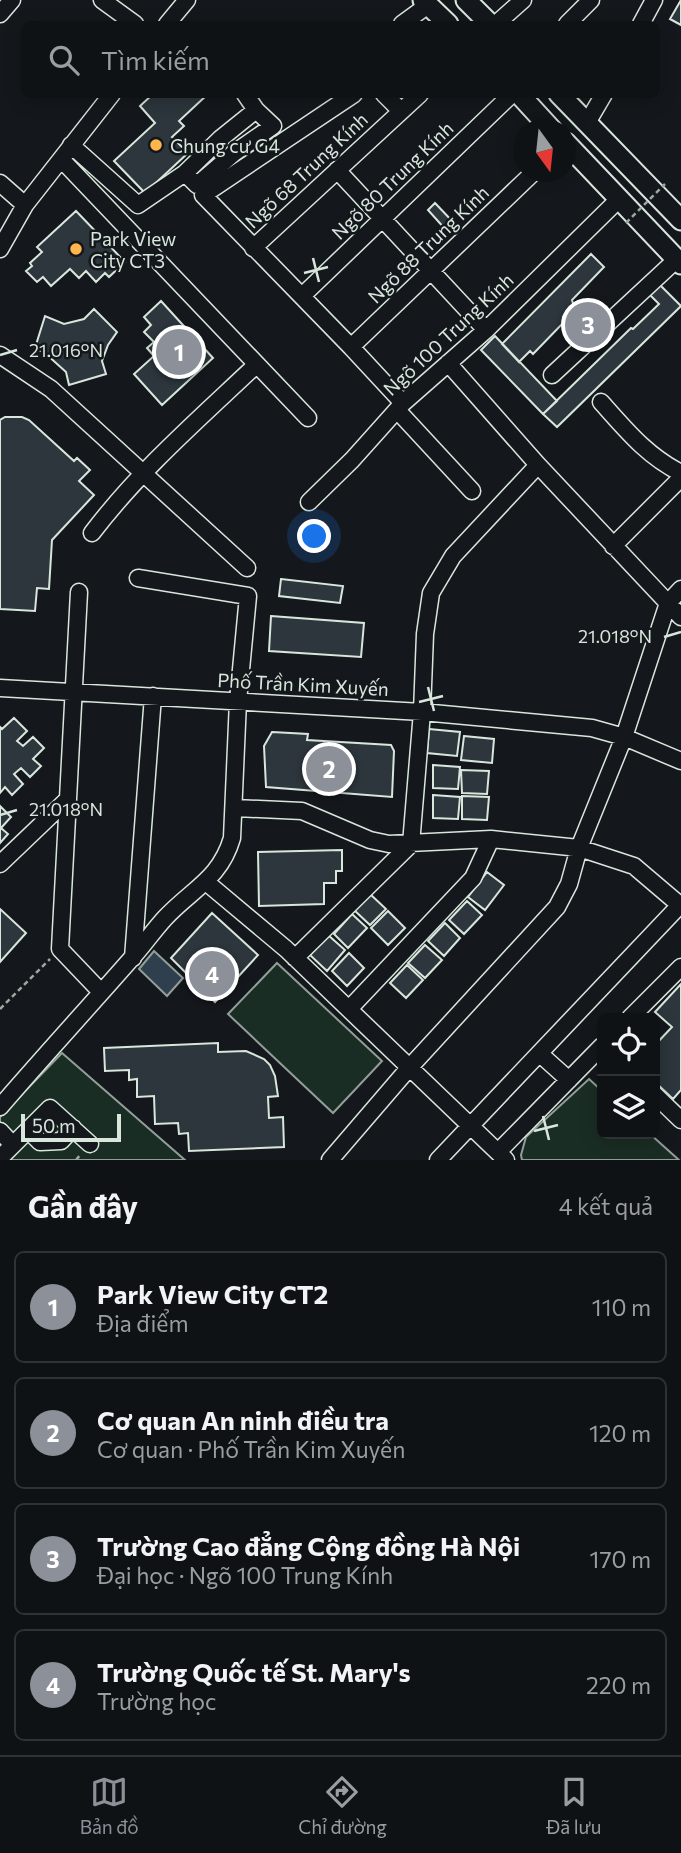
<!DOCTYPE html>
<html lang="vi">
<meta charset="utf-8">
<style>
body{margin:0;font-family:Commissioner,sans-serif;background:#181b1e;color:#f1f3f6}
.controls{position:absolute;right:21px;bottom:21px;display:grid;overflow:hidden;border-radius:10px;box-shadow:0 4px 18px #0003}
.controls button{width:63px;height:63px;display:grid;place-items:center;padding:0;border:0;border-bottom:2px solid #2f3234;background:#0f1215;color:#f1f3f6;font:35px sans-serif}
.compass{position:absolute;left:513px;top:119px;width:63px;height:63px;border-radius:50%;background:#0f1215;box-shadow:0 4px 18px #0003;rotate:165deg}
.scale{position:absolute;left:21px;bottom:18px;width:100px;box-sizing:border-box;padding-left:7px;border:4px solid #d8e6dc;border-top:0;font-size:19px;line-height:24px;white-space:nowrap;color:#d8e6dc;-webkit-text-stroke:5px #14181c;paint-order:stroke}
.you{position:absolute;left:315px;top:537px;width:24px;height:24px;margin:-18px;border:5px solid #fff;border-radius:50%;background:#1a73e8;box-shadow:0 0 0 10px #1a73e833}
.badge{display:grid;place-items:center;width:46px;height:46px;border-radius:50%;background:#8c9099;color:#fff;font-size:23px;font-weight:700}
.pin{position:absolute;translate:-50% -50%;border:4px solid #fff;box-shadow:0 2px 7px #0006}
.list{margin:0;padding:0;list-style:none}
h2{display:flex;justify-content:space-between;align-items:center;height:91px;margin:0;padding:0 28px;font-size:30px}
h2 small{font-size:23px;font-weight:400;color:#9b9ea0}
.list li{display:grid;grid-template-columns:46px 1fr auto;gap:21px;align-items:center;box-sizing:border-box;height:112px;margin:0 14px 14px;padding:0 14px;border:2px solid #2f3234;border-radius:10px}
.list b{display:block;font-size:26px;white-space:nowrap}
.list p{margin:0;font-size:23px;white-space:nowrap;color:#9b9ea0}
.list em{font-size:23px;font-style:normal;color:#9b9ea0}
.icon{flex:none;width:38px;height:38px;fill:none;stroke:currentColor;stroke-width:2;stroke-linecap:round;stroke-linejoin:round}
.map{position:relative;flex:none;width:681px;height:1160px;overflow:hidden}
.search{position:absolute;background:#0f1215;box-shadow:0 4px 18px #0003;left:21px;right:21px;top:21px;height:77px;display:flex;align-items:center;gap:18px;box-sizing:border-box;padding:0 24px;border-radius:10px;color:#9b9ea0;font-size:26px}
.sheet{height:595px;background:#0f1215}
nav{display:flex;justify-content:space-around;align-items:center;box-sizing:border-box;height:98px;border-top:2px solid #2f3234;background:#0f1215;font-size:19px;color:#9b9ea0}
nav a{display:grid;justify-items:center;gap:4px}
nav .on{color:#8c9099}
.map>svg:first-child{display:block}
.green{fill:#1a2d24;stroke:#939e99;stroke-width:2}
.water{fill:#2f3f4d;stroke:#939e99;stroke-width:2}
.building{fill:#2c363c;stroke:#d8e6dc;stroke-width:2}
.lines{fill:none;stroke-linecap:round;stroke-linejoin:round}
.minor-casing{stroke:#d8e6dc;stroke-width:19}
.major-casing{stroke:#d8e6dc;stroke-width:23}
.path{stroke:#9da8a2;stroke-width:2.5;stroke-dasharray:5 3.5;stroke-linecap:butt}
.minor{stroke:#14181c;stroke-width:16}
.major{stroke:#14181c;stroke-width:19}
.path-bridge{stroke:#9da8a2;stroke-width:2.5;stroke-dasharray:5 3.5;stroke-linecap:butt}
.ticks{fill:none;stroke:#d8e6dc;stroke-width:2.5}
.poi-dot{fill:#ffb74d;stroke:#14181c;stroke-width:2.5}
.labels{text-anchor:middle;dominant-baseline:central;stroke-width:5;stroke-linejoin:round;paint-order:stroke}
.poi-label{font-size:19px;fill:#d8e6dc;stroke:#14181c;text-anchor:start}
.street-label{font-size:19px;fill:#d8e6dc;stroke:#14181c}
.ticks-label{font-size:18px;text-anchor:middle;fill:#d8e6dc;stroke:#14181c;stroke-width:5;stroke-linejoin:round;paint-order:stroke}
</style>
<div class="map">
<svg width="681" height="1160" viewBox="0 0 681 1160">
<rect width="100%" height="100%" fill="#14181c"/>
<!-- green -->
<path class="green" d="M277,963L382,1061L333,1113L228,1014Z
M62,1053L185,1160H0V1117Z
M589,1079L602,1091V1134H650L679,1160H522L521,1155L526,1137Z"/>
<!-- water -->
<path class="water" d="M154,951L183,978L167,996L139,969Z"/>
<!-- building -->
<path class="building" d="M681,0V25L670,19Z
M153,94H208L179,121L184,126L172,137L188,153L145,193L114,161L155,123L140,106Z
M435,203L454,223L446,230L428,210Z
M76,211L125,262L109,277L105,273L96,282L86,271L79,278L70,269L51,286L43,277L37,282L26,271L32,266L30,263L42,252L37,247Z
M591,254L604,267L572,300L574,307L563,317L566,320L533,354L530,351L519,362L502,344Z
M660,285L681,306L557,427L543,414L631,328L633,329L659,304L650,295Z
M161,301L213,358L162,405L134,374L154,356L147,348L154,342L144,332L151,325L144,317Z
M94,309L117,332L108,345L102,361L106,374L69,385L66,372L45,353L35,348L45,316L64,324L84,319Z
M495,336L557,401L543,414L481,350Z
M5,417H22L29,420L74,461L77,458L90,470L79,481L94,495L52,540L49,589L37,588L35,611L0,609V420Z
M281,579L343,586L340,603L279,596Z
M271,616L364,623L361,657L269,651Z
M14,718L27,731L17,741L23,746L33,737L44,748L33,759L41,766L30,777L21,768L14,774L23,784L12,795L5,787L0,793V727L2,729Z
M429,729L460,732L457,756L427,753Z
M272,732L308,734L307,740L391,745L394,751L392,797L266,787L264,746Z
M464,736L494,739L492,763L461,760Z
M433,765L460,767L458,789L433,788Z
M461,770L489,771L487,794L462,793Z
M433,795L460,797L458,819L433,818Z
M462,796L489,797L487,820L462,819Z
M0,806L11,817L1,828L8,834L0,843Z
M342,850V871H336V883H324V904L259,906L258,852Z
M487,872L504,885L485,910L468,897Z
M370,894L386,909L370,925L354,910Z
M467,901L482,915L464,934L449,920Z
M0,909L26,933L0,962Z
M388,911L405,928L388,945L371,928Z
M212,913L258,955L215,1002L171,958Z
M352,914L367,928L348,948L334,934Z
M445,923L460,938L444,956L428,941Z
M328,935L345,950L327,971L310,955Z
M425,945L442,960L425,978L408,963Z
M349,953L364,968L347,986L332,971Z
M407,965L423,980L406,998L390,983Z
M681,984V1090L673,1099L655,1082V1045L672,1027L655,1012Z
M218,1043V1052L246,1051L264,1059L270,1065L275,1076L278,1096L268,1097L269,1118L283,1117L284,1147L189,1151L188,1133L179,1134L178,1123L155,1124L154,1096L137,1097V1079L129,1080V1070L105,1071L104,1048Z"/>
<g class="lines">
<defs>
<path id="minor" d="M102,0L135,24
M0,14L12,0
M167,24L187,0
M402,24L428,5
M496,24L523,0
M567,24L591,0
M641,24L654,0
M354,94L203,195L351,347L403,403
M384,94L401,111
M587,123L604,94
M71,145L138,205L185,173L220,139L256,110L245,94
M61,159L308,418
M337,170L486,330
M185,173L197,185L234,153L273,126L256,110
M0,183L25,205
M253,248L420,94
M0,249L25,205L112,94
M302,296L512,94
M351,347L534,172
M0,355L51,389L247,568
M448,363L538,465L681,617
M552,375L677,259
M601,402C626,430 647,456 681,473
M397,410L472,491
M309,502L352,460L403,403L486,330L619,199
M92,533C140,470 199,419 256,365
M613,546L681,478
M79,592L60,949L101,992
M0,688L422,712L592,728L624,737L681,761
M235,808L302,811L370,840L389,844L491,839L579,848L634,866L681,906
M0,864L68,799
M206,882L286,949L506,1160
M133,958L153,696
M295,958L411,844L422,712L425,634L431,593L453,556L538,465
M349,1009L473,878L491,839
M630,1018L681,967
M540,1054L569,1080
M655,1095L681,1120
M0,1107C43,1057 88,1008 131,959C143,946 153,931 165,918C192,889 220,879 232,838L238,701L248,596L138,578
M28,1130L40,1142L61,1141L73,1128
M0,1131L13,1145L0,1158
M13,1145L50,1108L90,1144
M498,1152L602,1046
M330,1160L409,1068L557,907L569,884L579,848L624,737L668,603L681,589
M438,1160L680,905"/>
<path id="major" d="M423,0L448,24
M466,0L490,24
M519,94L552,130
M559,94L681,220
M566,143L681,264"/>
</defs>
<!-- minor casing -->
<use href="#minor" class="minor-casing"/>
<!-- major casing -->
<use href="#major" class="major-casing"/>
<!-- path -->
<path class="path" d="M0,1009L50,959
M76,1160L81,1154"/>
<!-- minor -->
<use href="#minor" class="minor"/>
<!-- major -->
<use href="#major" class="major"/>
<!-- path-bridge -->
<path class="path-bridge" d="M626,223L665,184"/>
</g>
<!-- ticks -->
<path class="ticks" d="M313,258L319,282M304,273L328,267M0,355L17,350M664,637L681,632M428,687L434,711M419,702L443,696M0,815L17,810M543,1116L549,1140M534,1131L558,1125"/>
<!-- markers -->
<g class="poi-dot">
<circle cx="156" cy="145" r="7"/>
<circle cx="76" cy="249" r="7"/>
</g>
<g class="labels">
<!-- poi labels -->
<g class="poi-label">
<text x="170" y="145">Chung cư G4</text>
<text x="90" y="238">Park View<tspan x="90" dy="22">City CT3</tspan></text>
</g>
<!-- street labels -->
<g class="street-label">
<text transform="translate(306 170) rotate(-43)">Ngõ 68 Trung Kính</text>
<text transform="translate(392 180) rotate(-44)">Ngõ 80 Trung Kính</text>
<text transform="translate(428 244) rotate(-44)">Ngõ 88 Trung Kính</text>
<text transform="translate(448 334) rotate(-43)">Ngõ 100 Trung Kính</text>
<text transform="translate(303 684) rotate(3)">Phố Trần Kim Xuyến</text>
</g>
</g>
<g class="ticks-label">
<text x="66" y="357">21.016°N</text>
<text x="615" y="643">21.018°N</text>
<text x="66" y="816">21.018°N</text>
</g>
</svg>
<div class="controls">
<button><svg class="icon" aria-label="locate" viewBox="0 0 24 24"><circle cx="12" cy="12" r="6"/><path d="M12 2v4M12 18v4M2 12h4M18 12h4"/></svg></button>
<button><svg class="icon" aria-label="layers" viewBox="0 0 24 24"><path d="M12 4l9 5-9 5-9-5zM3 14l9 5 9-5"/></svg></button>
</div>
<svg class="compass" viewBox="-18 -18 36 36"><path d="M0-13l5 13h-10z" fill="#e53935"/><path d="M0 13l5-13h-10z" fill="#9b9ea0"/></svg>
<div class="scale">50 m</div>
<div class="you"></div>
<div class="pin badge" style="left:179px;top:352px">1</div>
<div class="pin badge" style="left:329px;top:769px">2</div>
<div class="pin badge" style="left:588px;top:325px">3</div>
<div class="pin badge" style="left:212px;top:974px">4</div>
<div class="search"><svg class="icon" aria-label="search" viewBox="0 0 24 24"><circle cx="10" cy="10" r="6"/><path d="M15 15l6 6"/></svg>Tìm kiếm</div>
</div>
<section class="sheet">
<h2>Gần đây<small>4 kết quả</small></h2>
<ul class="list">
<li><span class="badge">1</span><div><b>Park View City CT2</b><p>Địa điểm</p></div><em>110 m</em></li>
<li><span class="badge">2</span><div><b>Cơ quan An ninh điều tra</b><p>Cơ quan · Phố Trần Kim Xuyến</p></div><em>120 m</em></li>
<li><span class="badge">3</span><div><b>Trường Cao đẳng Cộng đồng Hà Nội</b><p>Đại học · Ngõ 100 Trung Kính</p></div><em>170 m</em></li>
<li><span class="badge">4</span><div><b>Trường Quốc tế St. Mary's</b><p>Trường học</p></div><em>220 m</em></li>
</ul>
</section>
<nav>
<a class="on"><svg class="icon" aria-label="map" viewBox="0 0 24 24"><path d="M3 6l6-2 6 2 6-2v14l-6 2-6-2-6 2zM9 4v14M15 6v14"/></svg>Bản đồ</a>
<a><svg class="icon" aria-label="directions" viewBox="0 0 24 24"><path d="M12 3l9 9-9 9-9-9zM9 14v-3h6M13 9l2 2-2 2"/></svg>Chỉ đường</a>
<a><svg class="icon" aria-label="saved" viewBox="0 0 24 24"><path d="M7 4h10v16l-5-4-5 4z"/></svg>Đã lưu</a>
</nav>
